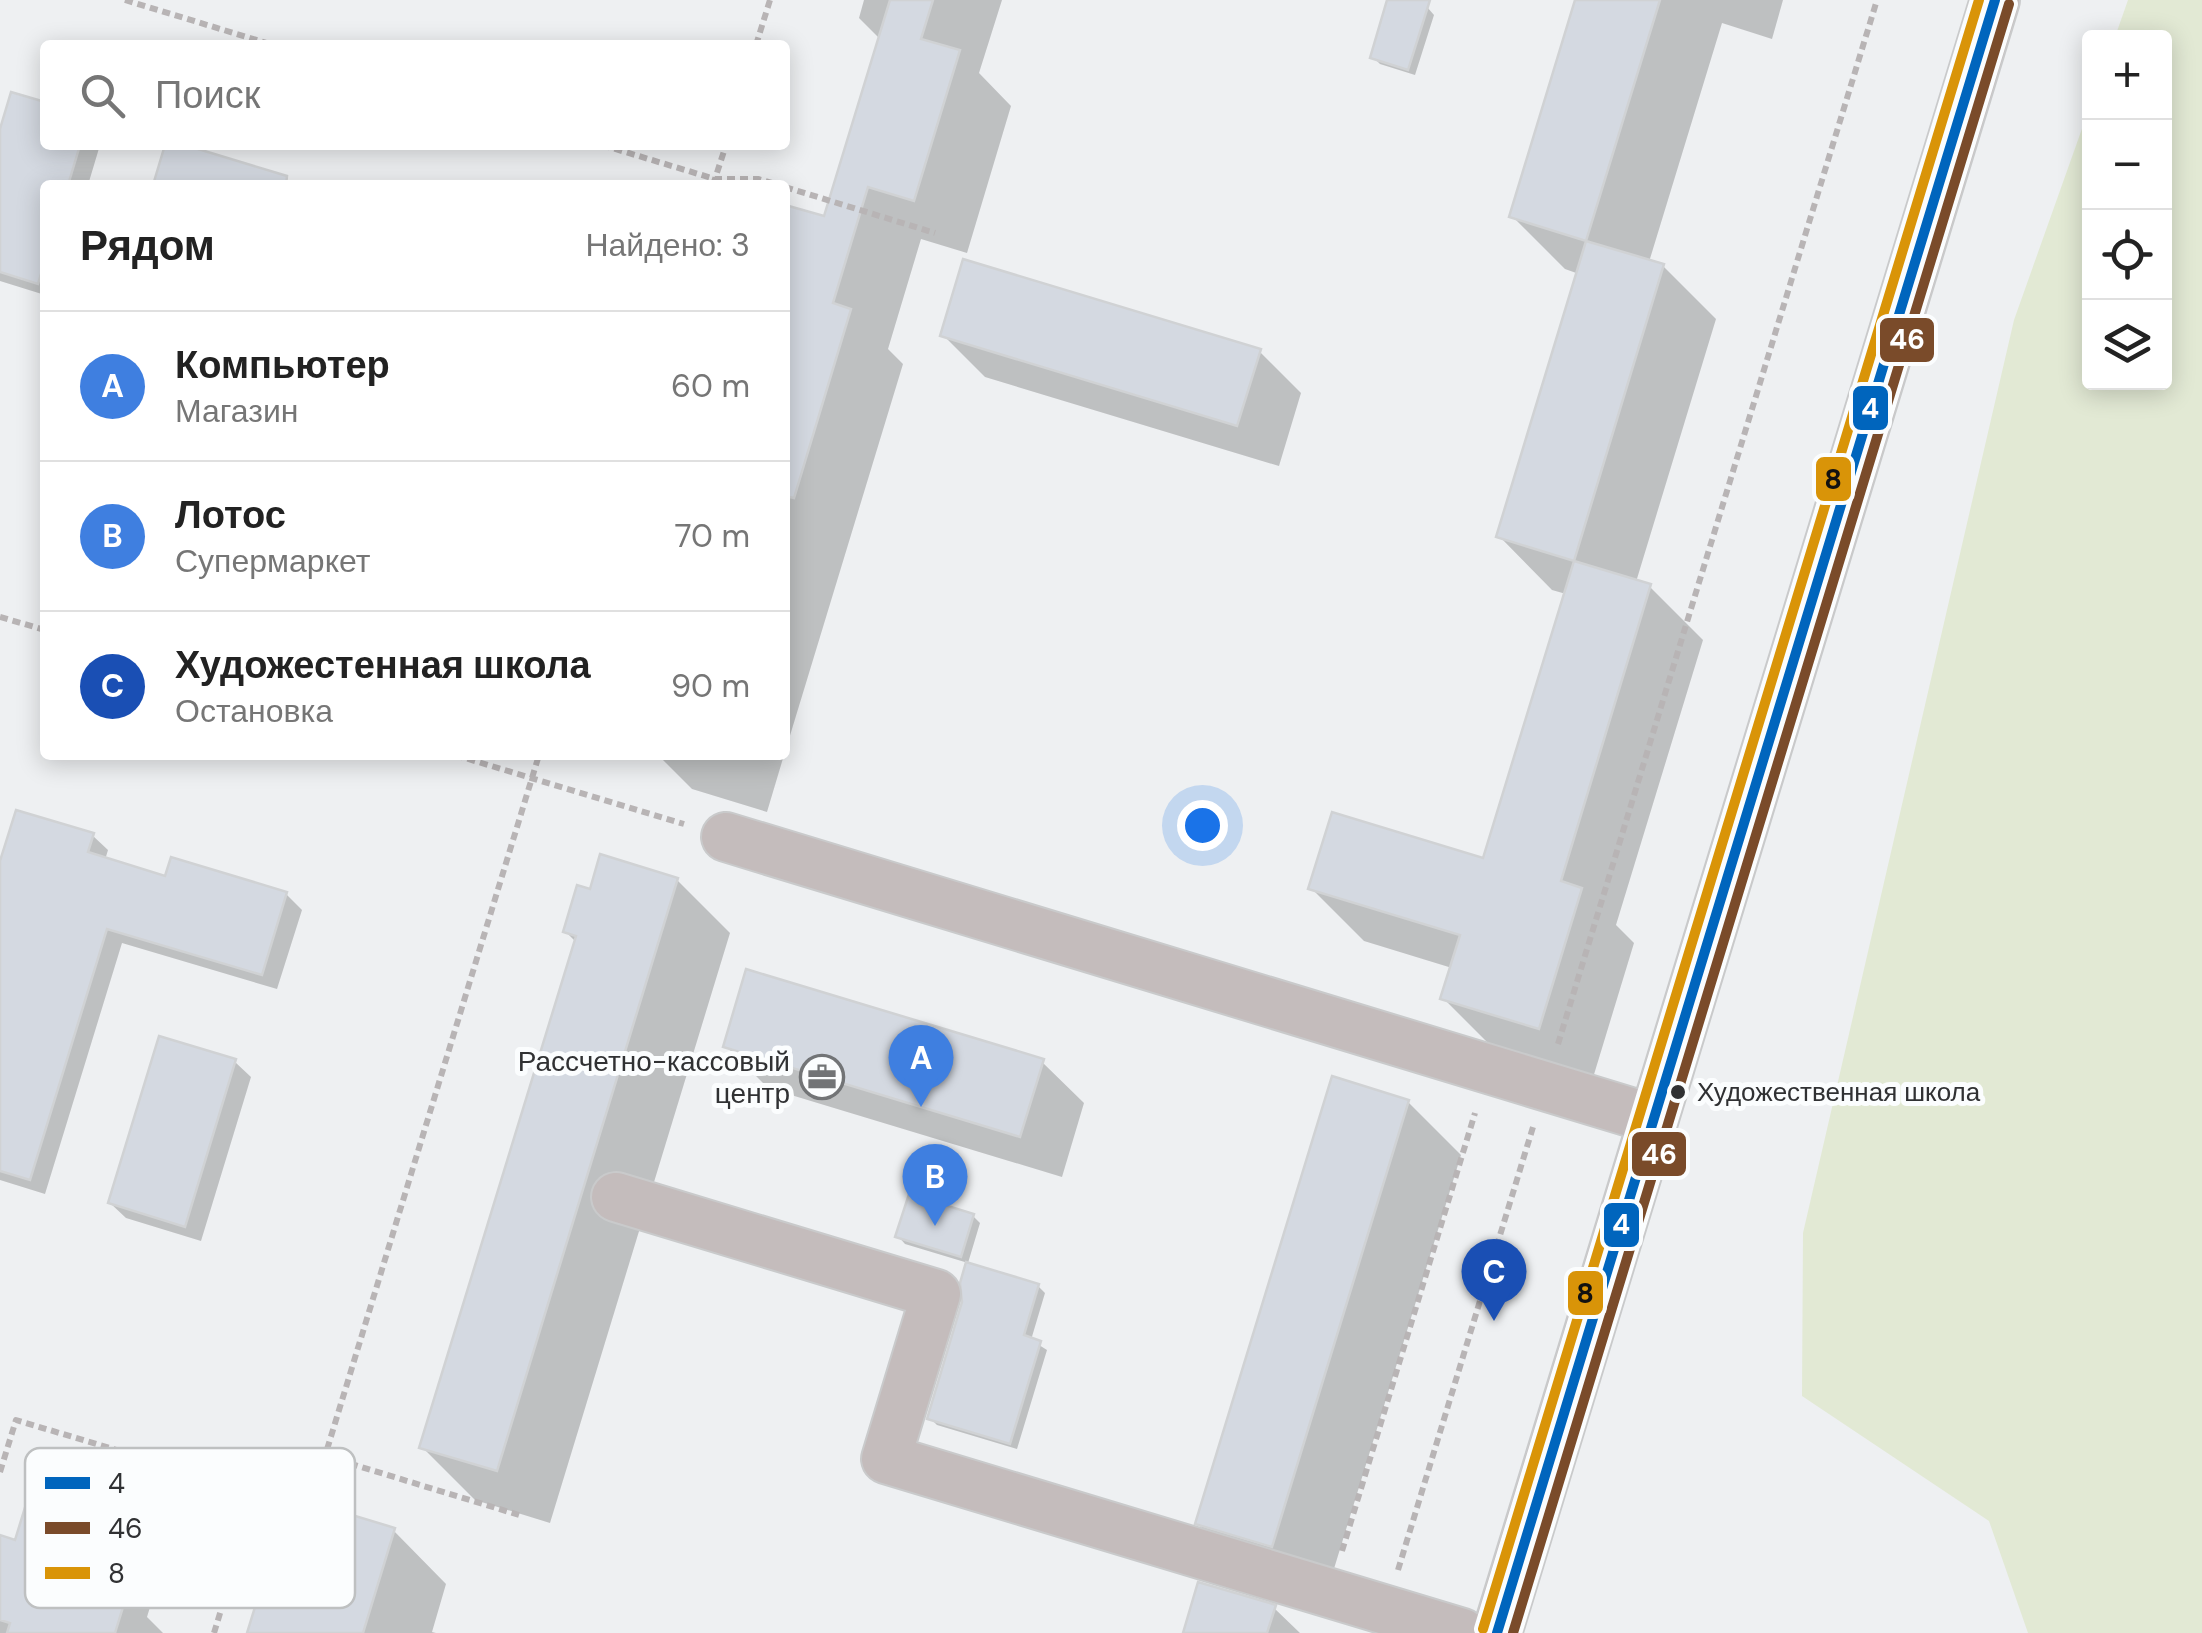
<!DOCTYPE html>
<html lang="ru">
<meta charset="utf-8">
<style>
body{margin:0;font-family:"DM Sans",sans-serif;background:#f2f2f2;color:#222}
.controls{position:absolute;right:30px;top:30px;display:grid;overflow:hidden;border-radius:10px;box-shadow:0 5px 25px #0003}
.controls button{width:90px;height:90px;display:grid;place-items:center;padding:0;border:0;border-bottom:2px solid #e0e0e0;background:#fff;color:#222;font:50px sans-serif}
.you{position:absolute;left:1202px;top:825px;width:35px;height:35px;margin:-25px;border:8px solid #fff;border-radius:50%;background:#1a73e8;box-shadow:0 0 0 15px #1a73e833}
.badge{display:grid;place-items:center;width:65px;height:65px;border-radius:50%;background:#1a73e8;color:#fff;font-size:32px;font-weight:700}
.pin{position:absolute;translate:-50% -82px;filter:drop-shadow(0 2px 5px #0008)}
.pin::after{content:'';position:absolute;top:52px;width:35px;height:30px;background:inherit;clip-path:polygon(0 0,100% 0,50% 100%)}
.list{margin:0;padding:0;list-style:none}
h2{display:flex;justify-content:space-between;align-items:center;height:130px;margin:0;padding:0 40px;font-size:42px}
h2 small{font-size:32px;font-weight:400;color:#767676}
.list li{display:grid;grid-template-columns:65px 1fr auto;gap:30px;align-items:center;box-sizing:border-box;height:150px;padding:0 40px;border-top:2px solid #e0e0e0}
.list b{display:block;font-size:38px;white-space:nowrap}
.list p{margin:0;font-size:32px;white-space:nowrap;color:#767676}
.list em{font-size:32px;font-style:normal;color:#767676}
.icon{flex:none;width:55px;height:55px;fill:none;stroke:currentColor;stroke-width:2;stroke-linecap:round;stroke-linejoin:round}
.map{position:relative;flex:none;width:2202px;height:1633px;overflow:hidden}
.search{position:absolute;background:#fff;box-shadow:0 5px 25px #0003;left:40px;top:40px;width:750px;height:110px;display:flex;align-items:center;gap:25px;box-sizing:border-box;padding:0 35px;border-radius:10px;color:#767676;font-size:38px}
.panel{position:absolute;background:#fff;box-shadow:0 5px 25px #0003;left:40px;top:180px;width:750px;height:580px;border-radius:10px}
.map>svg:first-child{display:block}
.green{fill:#e2e9d4}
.shadow{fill:#0003}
.building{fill:#d4d9e1;stroke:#d0d2d4;stroke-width:2.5}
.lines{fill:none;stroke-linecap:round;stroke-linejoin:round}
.minor-casing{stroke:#c9cacb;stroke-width:52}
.path{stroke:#b8b4b5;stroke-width:6;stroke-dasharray:8 5;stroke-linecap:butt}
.minor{stroke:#c4bcbc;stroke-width:48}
.bus-1-casing{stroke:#fbfdfe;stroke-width:18}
.bus-2-casing{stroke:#fbfdfe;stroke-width:18}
.bus-3-casing{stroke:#fbfdfe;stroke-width:18}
.bus-1{stroke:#0065bd;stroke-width:10}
.bus-2{stroke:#7a4b2a;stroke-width:10}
.bus-3{stroke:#d99408;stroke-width:10}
.bus-dot{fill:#303133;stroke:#fbfdfe;stroke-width:4}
.labels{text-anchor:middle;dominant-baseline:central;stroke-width:10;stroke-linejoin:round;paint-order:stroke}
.bus-label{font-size:26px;fill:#303133;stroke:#fbfdfe;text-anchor:start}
.poi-label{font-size:28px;fill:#303133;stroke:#fbfdfe;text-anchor:end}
.key{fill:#fbfdfe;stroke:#bec0c1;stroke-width:2.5}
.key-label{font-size:28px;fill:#303133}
.line-badge{stroke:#fbfdfe;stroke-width:4}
.badge-label{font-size:28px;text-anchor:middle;font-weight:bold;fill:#fff}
.pale-badge-label{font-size:28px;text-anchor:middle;font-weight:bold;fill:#111}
</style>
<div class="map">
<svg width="2202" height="1633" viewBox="0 0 2202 1633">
<rect width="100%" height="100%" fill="#eef0f2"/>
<!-- green -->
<path class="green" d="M2128,0H2202V1633H2028L1989,1521L1802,1396L1803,1233L2014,320L2089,109L2090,382H2164V38L2115,37Z"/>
<!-- shadow -->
<path class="shadow" d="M864,0H1002L979,73L1011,106L967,253L921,239L888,349L903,364L785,752V207L825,220L881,40L859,18Z
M1390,0L1427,7L1434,15L1415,75L1380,64L1373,57Z
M1578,0H1783L1772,39L1722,23L1649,262L1663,266L1716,319L1636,582L1650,587L1703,640L1616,925L1634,943L1592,1081L1496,1051L1443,998L1452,968L1364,941L1311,888L1485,861L1566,594L1552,590L1499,536L1579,274L1565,269L1512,216Z
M45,105V145H100L88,185H45V295L0,281V138Z
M943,335L1259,351L1301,393L1279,466L985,377Z
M658,755H784L767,812L692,789Z
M92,835L108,850L105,860L167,879L286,894L302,910L277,989L122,943L45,1194L0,1180V871Z
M677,880L730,933L550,1523L475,1500L422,1447L576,942L565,931L591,892Z
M726,1046L1042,1062L1084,1103L1062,1177L768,1088Z
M235,1062L251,1077L201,1241L126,1218L110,1203Z
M1408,1102L1461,1155L1325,1598L1251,1576L1197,1523Z
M973,1216L980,1223L968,1263L905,1244L898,1236Z
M1038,1286L1045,1293L1031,1340L1047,1350L1017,1449L937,1425L930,1418L965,1302Z
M117,1488L170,1541L147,1617L163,1633H0V1538L16,1543Z
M393,1530L446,1584L432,1632L436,1633H250Z
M1274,1608L1300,1633H1185Z"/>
<!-- building -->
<path class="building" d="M890,0H933L921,39L960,50L914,201L868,187L833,303L851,309L794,498L785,496V205L824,216Z
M1387,0H1430L1408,70L1370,58Z
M1575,0H1660L1586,241L1509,217Z
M11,92L45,102V145H80L68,185H45V260L38,284L0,272V129Z
M165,145H185L287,176L286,185H153Z
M1586,241L1664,264L1574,561L1496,537Z
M963,259L1261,349L1237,426L940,336Z
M1574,561L1651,584L1561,881L1582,888L1539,1029L1440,999L1460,935L1308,889L1332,812L1483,858Z
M16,810L94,833L88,852L165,876L171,857L287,892L262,975L107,929L30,1180L0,1171V861Z
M600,854L678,878L497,1471L419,1448L576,936L563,932L577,885L590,889Z
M746,969L1044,1059L1020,1137L723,1047Z
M159,1036L236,1059L185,1227L108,1203Z
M1332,1076L1409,1100L1272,1547L1195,1524Z
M909,1194L974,1214L961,1257L895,1237Z
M966,1262L1039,1284L1024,1335L1041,1341L1010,1444L927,1419L962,1302L960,1283Z
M39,1462L118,1486L89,1582L127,1594L115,1633H7L10,1623L0,1620V1535L15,1540Z
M289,1496L395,1528L363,1633H247Z
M1198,1582L1276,1605L1267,1633H1183Z"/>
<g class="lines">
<defs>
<path id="minor" d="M726,837L1653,1119
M616,1197L936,1294L886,1459L1462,1633
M1497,1633L1995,0"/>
</defs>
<!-- minor casing -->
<use href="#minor" class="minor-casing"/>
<!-- path -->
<path class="path" d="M125,0L273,45
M756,45L770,0
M602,145L715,179H758L779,185
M713,185L726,145
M785,187L935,233
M0,617L45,630
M455,755L684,824
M1558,1044L1877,0
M325,1456L519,1515
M0,1472L16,1420L257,1492L325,1456L539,755
M1342,1551L1475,1113
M1398,1570L1533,1127
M214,1633L257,1492"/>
<!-- minor -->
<use href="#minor" class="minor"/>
<defs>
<path id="bus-1" d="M1497,1633L1995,0"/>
<path id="bus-2" d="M1513,1633L2009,4"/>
<path id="bus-3" d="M1483,1629L1979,0"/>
</defs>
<!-- bus-1 casing -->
<use href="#bus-1" class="bus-1-casing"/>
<!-- bus-2 casing -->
<use href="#bus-2" class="bus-2-casing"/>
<!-- bus-3 casing -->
<use href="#bus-3" class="bus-3-casing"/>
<!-- bus-1 -->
<use href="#bus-1" class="bus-1"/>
<!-- bus-2 -->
<use href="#bus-2" class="bus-2"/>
<!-- bus-3 -->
<use href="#bus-3" class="bus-3"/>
</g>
<!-- icons -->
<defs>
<symbol id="office-ring" viewBox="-11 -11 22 22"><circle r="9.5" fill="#fbfdfe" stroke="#727476" stroke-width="1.5"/><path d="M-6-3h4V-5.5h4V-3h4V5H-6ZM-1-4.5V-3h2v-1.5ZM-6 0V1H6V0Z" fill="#727476"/></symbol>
</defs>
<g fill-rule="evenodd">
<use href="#office-ring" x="797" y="1052" width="50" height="50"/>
</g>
<!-- markers -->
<circle class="bus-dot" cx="1678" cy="1092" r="9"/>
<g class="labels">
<!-- bus labels -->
<g class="bus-label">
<text x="1697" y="1092">Художественная школа</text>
</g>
<!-- poi labels -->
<g class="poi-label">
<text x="790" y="1061">Рассчетно-кассовый<tspan x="790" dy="32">центр</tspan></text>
</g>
</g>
<!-- legend -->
<rect x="25" y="1448" width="330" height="160" rx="15" class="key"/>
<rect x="45" y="1477" width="45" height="12" fill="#0065bd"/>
<rect x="45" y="1522" width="45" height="12" fill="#7a4b2a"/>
<rect x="45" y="1567" width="45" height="12" fill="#d99408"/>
<g class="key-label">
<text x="108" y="1493">4</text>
<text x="108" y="1538">46</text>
<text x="108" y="1583">8</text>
</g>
<g class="line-badge">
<rect x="1878" y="316" width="58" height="48" rx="10" fill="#7a4b2a"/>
<rect x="1851" y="384" width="39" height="48" rx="10" fill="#0065bd"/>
<rect x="1814" y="455" width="39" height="48" rx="10" fill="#d99408"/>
<rect x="1630" y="1130" width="58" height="48" rx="10" fill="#7a4b2a"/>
<rect x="1602" y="1201" width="39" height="48" rx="10" fill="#0065bd"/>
<rect x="1566" y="1269" width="39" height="48" rx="10" fill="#d99408"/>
</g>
<g class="badge-label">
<text x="1907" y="349">46</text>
<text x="1870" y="418">4</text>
<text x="1659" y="1164">46</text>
<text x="1621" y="1234">4</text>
</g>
<g class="pale-badge-label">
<text x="1833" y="489">8</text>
<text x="1585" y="1303">8</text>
</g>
</svg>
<div class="controls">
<button>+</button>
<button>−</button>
<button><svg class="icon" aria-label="locate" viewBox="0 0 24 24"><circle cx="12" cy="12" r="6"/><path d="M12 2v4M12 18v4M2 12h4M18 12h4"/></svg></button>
<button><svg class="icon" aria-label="layers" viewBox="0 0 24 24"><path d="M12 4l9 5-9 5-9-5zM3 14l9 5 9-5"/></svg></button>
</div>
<div class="you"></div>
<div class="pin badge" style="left:921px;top:1107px;background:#3f7fe0">A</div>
<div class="pin badge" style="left:935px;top:1226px;background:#3f7fe0">B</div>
<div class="pin badge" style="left:1494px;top:1321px;background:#1a4fb4">C</div>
<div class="search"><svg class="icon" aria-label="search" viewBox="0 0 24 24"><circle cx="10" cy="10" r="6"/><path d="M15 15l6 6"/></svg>Поиск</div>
<section class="panel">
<h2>Рядом<small>Найдено: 3</small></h2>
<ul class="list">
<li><span class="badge" style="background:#3f7fe0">A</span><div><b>Компьютер</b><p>Магазин</p></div><em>60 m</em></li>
<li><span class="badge" style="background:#3f7fe0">B</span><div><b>Лотос</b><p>Супермаркет</p></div><em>70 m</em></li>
<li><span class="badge" style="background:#1a4fb4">C</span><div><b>Художестенная школа</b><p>Остановка</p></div><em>90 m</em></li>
</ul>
</section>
</div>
